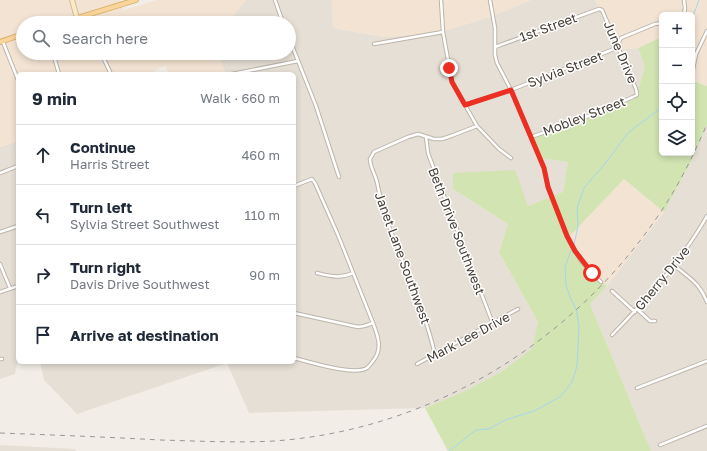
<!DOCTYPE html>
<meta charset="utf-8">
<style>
body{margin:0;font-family:"Golos Text",sans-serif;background:#f6f6f7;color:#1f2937}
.controls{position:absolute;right:12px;top:12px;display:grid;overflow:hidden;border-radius:6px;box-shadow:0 2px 6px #0003}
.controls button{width:36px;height:36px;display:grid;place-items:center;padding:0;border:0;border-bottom:1px solid #e0e1e3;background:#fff;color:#1f2937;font:20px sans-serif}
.stop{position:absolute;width:12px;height:12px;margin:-9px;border:3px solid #ed2f23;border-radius:50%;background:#fff}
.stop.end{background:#ed2f23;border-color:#fff;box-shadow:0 1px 4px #0008}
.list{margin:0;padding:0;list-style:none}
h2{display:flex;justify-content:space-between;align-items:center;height:52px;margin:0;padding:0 16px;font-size:17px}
h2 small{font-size:13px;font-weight:400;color:#747a83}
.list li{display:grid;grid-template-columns:26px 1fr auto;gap:12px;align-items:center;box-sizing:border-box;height:60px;padding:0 16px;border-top:1px solid #e0e1e3}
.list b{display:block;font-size:15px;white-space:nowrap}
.list p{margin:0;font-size:13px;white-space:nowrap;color:#747a83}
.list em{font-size:13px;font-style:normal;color:#747a83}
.icon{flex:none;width:22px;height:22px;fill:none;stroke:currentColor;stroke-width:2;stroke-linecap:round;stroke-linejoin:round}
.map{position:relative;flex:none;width:707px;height:451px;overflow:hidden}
.search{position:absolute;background:#fff;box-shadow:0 2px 6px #0003;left:16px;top:16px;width:280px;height:44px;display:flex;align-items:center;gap:10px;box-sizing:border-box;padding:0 14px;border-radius:22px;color:#747a83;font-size:15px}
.panel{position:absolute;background:#fff;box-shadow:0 2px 6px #0003;left:16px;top:72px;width:280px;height:292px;border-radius:6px}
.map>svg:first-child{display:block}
.residential{fill:#e6dfd5}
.commercial{fill:#f3e3d3}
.green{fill:#d2e4b2}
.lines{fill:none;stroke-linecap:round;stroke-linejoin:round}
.stream{stroke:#a6d6ec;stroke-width:1}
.street-casing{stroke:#bdb5aa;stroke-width:4.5}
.secondary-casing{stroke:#d0bc98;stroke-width:6}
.primary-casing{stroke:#dcb06b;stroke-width:6}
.street{stroke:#fff;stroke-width:2.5}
.secondary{stroke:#fbeac8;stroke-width:4}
.primary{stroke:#f8d59a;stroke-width:4}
.rail{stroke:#969696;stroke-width:1;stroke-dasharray:5 5;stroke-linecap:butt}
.route{stroke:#ed2f23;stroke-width:5}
.labels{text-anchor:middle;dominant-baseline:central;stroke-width:3;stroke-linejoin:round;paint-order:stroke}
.street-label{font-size:13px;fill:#453e36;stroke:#fff}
</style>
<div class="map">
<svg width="707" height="451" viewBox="0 0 707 451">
<rect width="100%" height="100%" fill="#f2eee7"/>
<!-- residential -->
<path class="residential" d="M246,0H332L333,28L384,37L437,33L490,17L531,0H595L616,50L638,48L645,67L635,99L547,133L530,137L538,158L568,162L563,192L528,206L453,189L508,224L499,252L538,322L533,349L501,372L463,392L425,408L249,413L227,363L77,414L44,380L40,362H294V74H226L217,53H289V23H227Z
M707,124V451H651L590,304L607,286L664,212L692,160Z
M18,141V357L15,374L0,379V147Z
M0,445L75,449L76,451H0Z"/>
<!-- commercial -->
<path class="commercial" d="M0,0H120L124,10L157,0H246L227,23H23V53H217L226,74H169L165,66L148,74H18V141L0,147Z
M332,0H531L490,17L437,33L384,37L333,28Z
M595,0H707V86L693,81L692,77V15H662V37L638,48L616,50Z
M624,179L664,212L607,286L588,268L568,238Z"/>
<!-- green -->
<path class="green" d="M662,37V153H692V77L693,81L707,86V124L692,160L664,212L624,179L568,238L588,268L607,286L590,304L651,451H448L425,408L463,392L501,372L532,349L538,322L499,252L508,224L453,189V173L515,170L528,206L563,192L568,162L538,158L530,137L547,133L635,99L645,67L638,48Z"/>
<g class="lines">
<!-- stream -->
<path class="stream" d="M692,19L699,0
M574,245L578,226L577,208L584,188L604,165L628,133L662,107
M449,451L476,430L489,429L505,420L534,411L542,407L561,396L572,382L577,366L579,326L576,309L570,297L566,285L565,267L572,248"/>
<defs>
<path id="street" d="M275,0L283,23
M441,0L443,32L452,82L477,126L499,149L511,158
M490,0L495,28V55L497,63L511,90L544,168L548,187L567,236L581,261L601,282
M684,15L685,8L684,0
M85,16L87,23
M289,38L316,106L339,177
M3,42L18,80
M374,44L443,32
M495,47L599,9L602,10L636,89L637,95L633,97L574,122L531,137
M53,53L59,74
M101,53L111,74
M693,69L696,54L707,31
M232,74L298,61
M465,105L511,90L619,47V42L621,38L655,24L662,23
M426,137L428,153L438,180L493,324
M0,173L18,166
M294,186L312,179L315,183L338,235L373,323
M0,232L18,226
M0,264L10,288
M674,265C690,279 699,282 707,302
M317,273C330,276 340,279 353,273
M612,291L635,312
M0,292L18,286
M637,309L650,321H655
M294,313L358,327L364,326L373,323C378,336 383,349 373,361C372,363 369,366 367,368C353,376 310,362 294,358
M612,335C647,299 682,260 707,216
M435,355C422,295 388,241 377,182C375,174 370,167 370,159L374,152L408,137L418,134L434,139H442L451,136L477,126
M0,359H2
M417,364L518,309
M637,388L707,361
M660,445L707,426"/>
<path id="secondary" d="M72,0L77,18"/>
<path id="primary" d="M61,23L136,0
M0,42L23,34"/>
</defs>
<!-- street casing -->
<use href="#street" class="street-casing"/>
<!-- secondary casing -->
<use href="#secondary" class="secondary-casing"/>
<!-- primary casing -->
<use href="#primary" class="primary-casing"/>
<!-- street -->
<use href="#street" class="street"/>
<!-- secondary -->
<use href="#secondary" class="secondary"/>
<!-- primary -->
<use href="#primary" class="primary"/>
<!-- rail -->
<path class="rail" d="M0,433C53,435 107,437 160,440C198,441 236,443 274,441C432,430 575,341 662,210C680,183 694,154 707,124"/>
</g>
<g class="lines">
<!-- route -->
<path class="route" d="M449,68L452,82L465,105L511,90L544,168L548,187L567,236L575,251L592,273"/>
</g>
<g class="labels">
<!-- street labels -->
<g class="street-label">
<text transform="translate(548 27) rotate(-20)">1st Street</text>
<text transform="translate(621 52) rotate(67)">June Drive</text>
<text transform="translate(565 69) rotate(-21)">Sylvia Street</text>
<text transform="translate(584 116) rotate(-21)">Mobley Street</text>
<text transform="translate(457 231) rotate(69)">Beth Drive Southwest</text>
<text transform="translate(403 258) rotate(70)">Janet Lane Southwest</text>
<text transform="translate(662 278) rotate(-51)">Gherry Drive</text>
<text transform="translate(468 337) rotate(-28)">Mark Lee Drive</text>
</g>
</g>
</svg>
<div class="controls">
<button>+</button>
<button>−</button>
<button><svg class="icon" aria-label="locate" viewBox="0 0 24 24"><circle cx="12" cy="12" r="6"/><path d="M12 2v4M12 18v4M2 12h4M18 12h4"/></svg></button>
<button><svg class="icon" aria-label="layers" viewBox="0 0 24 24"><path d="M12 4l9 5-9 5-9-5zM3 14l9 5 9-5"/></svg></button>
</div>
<div class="stop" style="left:592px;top:273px"></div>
<div class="stop end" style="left:449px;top:68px"></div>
<div class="search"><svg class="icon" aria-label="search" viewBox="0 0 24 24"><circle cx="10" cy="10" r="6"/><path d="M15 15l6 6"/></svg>Search here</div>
<section class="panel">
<h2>9 min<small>Walk · 660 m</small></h2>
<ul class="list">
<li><svg class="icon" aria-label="ahead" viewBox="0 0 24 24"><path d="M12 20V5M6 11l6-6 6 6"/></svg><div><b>Continue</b><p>Harris Street</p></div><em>460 m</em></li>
<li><svg class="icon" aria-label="left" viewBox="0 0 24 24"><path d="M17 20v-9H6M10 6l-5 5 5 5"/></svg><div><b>Turn left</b><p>Sylvia Street Southwest</p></div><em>110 m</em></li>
<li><svg class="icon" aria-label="right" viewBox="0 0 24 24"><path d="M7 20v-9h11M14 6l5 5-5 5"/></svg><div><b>Turn right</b><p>Davis Drive Southwest</p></div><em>90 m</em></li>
<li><svg class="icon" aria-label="arrive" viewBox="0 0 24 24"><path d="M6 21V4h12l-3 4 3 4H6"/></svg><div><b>Arrive at destination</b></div></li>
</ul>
</section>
</div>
